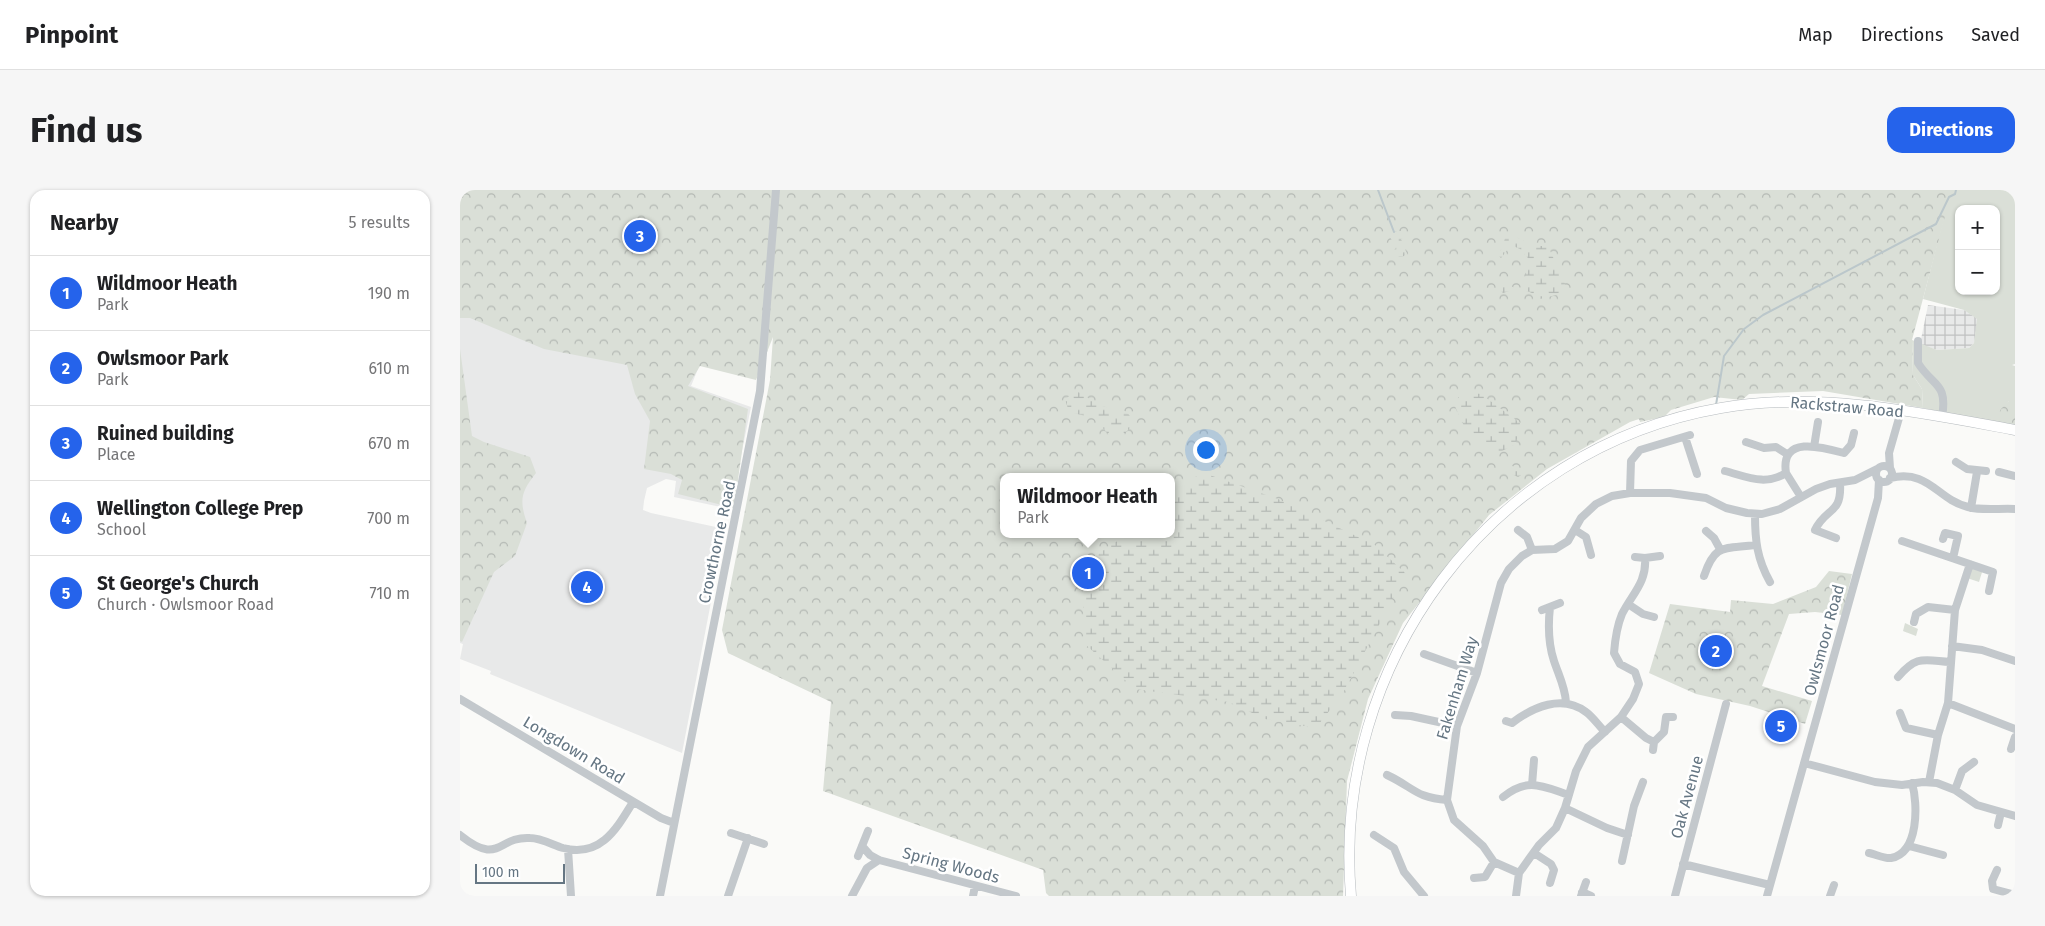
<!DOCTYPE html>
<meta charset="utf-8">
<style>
body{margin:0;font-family:"Fira Sans",sans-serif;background:#f6f6f6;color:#202124}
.controls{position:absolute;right:15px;top:15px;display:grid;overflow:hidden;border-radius:10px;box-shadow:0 1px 4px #0004}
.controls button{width:45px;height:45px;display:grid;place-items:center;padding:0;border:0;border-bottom:1px solid #e0e0e0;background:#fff;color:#202124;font:25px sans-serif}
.scale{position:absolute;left:15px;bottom:12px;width:90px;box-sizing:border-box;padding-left:5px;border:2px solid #657683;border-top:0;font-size:14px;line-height:18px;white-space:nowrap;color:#657683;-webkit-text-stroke:4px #fff;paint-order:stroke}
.you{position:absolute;left:745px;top:259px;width:18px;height:18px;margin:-12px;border:4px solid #fff;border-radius:50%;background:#1a73e8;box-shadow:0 0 0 8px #1a73e833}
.badge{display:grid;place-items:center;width:32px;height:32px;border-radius:50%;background:#2563eb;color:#fff;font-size:16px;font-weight:700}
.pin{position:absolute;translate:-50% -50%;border:2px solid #fff;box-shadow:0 1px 5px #0006}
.popup{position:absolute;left:540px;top:283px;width:175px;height:65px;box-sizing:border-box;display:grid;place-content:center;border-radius:10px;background:#fff;filter:drop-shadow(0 1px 4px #0005);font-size:16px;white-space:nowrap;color:#757577}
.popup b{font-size:19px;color:#202124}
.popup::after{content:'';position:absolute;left:50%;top:100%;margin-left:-10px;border:10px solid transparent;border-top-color:#fff}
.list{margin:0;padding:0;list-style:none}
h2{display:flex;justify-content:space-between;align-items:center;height:65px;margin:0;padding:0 20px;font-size:21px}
h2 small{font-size:16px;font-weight:400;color:#757577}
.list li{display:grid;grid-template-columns:32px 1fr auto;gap:15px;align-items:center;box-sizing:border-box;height:75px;padding:0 20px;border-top:1px solid #e0e0e0}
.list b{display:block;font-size:19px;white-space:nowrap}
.list p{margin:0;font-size:16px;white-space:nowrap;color:#757577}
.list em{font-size:16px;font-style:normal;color:#757577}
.map{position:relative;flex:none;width:1555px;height:706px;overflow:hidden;border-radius:15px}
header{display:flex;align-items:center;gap:30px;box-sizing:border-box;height:70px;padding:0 25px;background:#fff;border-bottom:1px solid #e0e0e0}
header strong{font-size:24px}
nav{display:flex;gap:28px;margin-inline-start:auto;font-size:18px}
.intro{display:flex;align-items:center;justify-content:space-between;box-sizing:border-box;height:120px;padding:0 30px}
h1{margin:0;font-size:35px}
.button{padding:12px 22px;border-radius:15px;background:#2563eb;color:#fff;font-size:18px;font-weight:700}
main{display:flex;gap:30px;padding:0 30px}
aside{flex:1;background:#fff;border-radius:15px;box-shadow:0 1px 4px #0004}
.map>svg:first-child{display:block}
.built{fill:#e8e9e9}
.industrial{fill:url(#industrial-grid)}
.green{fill:#dadfd7;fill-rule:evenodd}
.forest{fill:url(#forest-crowns);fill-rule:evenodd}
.wetland{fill:url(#wetland-marsh)}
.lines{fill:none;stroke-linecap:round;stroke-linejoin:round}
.stream{stroke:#bbc7cb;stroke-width:2}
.major-casing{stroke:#b5babe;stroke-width:11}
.minor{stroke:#c3c8cc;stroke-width:8}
.major{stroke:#fff;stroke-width:10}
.labels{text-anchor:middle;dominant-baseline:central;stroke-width:5;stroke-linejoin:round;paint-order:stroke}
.street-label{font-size:16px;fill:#657683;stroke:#fff}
</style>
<header>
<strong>Pinpoint</strong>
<nav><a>Map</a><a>Directions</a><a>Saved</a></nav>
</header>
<div class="intro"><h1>Find us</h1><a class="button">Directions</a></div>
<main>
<aside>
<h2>Nearby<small>5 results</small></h2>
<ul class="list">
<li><span class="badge">1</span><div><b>Wildmoor Heath</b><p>Park</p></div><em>190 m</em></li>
<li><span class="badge">2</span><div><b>Owlsmoor Park</b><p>Park</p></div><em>610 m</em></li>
<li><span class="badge">3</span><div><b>Ruined building</b><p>Place</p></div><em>670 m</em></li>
<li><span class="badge">4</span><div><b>Wellington College Prep</b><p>School</p></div><em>700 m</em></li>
<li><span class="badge">5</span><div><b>St George's Church</b><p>Church · Owlsmoor Road</p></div><em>710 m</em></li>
</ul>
</aside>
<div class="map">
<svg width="1555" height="706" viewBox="0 0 1555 706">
<defs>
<pattern id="industrial-grid" width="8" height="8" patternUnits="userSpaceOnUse" patternTransform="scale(1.25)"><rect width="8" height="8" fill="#e8e9e9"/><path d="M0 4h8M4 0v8" fill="none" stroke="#c0c1c2"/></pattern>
<pattern id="forest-crowns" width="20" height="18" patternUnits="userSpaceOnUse" patternTransform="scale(1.25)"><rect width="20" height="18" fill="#dadfd7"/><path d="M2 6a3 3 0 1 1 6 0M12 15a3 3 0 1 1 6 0" fill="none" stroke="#b4b9b4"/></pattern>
<pattern id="wetland-marsh" width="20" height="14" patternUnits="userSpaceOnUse" patternTransform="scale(1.25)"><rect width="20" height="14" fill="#dadfd7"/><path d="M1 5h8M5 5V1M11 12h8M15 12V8" fill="none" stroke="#b4b9b4"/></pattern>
</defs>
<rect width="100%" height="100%" fill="#fafaf8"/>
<!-- built -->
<path class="built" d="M0,125L167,145L238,179L231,196L291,217L270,319L214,307L216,291L206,289L187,298L184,311L183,320L191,323L265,339L222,563L30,484L31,481L0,469L3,454L0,453Z"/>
<!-- industrial -->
<path class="industrial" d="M1468,115L1504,120L1518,129L1514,153L1509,158L1477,160L1460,154Z"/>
<!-- green -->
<path class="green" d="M1491,0H1555V174L1552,175L1555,176V211H1549L1534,233L1463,218L1462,199L1453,185L1452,150L1477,160L1509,158L1514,153L1517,129L1504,120L1463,109ZM1499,19H1536V101H1499Z
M1511,376L1523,379L1519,392L1507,388Z"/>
<!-- forest -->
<path class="forest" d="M0,0H1492L1452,150L1453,185L1462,199L1463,218L1363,201L1289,204L1282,210L1254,207L1211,220L1204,227L1180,232L1179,229L1170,232L1087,279L1029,325L943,433L908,509L887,591L883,706H589L586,703L583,680L363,601L371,512L268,463L262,440L310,190L313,147L296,190L240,176L228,196L288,219L274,318L218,304L222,290L211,284L184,279L190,231L175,204L167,175L84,159L10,128H0ZM544,287H712V344H544Z
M0,159L12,246L24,252L70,267L76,283C61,302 59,310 67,333L55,366L34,382L2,452L0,451Z
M1549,211H1555V237L1534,233L1541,219Z
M1369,381L1392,384L1382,425L1355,422L1329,424L1302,496L1352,511L1345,534L1290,516L1236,504L1189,483L1210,414L1270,422L1271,410L1313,414L1356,397Z
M1445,433L1458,439L1456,446L1443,441Z"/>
<!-- wetland -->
<path class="wetland" d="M941,41L943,48L941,49L947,64L942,67H936L933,61L936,58L930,47L934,42Z
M1047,43L1075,56H1088L1106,96L1096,105L1080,109C1070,99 1056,98 1043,103L1037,96L1046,92L1054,98L1069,97L1065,89L1068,68L1060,59L1051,55L1041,68L1036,63L1041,60Z
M617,201L641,216L665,221L676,232L665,243L650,246L634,228L609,222L605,209Z
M1002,202L1021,204L1060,233L1056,254L1036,264L1004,236L994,214Z
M1052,276L1064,279L1067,282L1058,287L1049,283L1048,279Z
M741,282L818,309L915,355L946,384L883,503L856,538L805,529L769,512L675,499L626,455L621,375L668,344H712V308Z"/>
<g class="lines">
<!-- stream -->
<path class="stream" d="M918,0L934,42
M1256,215L1264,166L1284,139L1303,125L1476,34L1489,7L1495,4L1496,0"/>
<defs>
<path id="major" d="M891,706C871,475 1029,258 1261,218C1359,201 1458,222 1555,240"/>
</defs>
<!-- major casing -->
<use href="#major" class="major-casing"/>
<!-- minor -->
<path class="minor" d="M1458,151V173C1473,197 1488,192 1482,227
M1225,247L1237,284
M1286,252L1304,258L1316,257L1327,264
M1354,257L1358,232
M1496,272L1507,279L1526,281
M1416 284a8 8 0 1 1 16 0a8 8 0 1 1-16 0Z
M1430,278L1429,263L1441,221
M1265,281C1288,287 1305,296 1326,283C1320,245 1362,257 1384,263L1391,255L1394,243
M1539,282L1555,286
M1326,283L1341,307
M1430,288C1470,279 1476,309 1508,317C1523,321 1540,318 1555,319
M1170,303L1171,271L1180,260L1230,245
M1511,318L1517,282
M1295,325C1295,350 1297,369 1310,392
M1058,340L1067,347L1072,360
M1115,340L1126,347L1131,365
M1246,341L1254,348L1260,359
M1376,348L1355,340C1366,317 1382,325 1380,293
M1483,349L1485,343L1498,346L1493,368
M1442,351L1533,382L1529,401
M1185,368L1200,366
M1244,386C1255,353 1264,359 1295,355
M1168,414L1183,424L1194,427
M1090,417C1088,435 1088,453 1094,471C1099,486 1105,497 1106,512
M1082,420L1100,413
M1454,432L1456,424L1468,417L1495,420
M1492,456L1522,460L1555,471
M964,464L1017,483
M1438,487C1457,465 1463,470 1490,472
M0,509L201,628L214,633
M1488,513L1555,539
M1440,523L1446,538L1478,545
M935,525L951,526L997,536
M1161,527L1186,548L1194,552
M1046,531L1052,533C1073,517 1102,504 1126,522C1133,527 1139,536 1145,542
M1551,559L1555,547
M1193,560L1194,552L1204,542L1206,527H1213
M1344,573L1415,592L1442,595L1463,592L1477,593L1495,600L1517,615L1555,626
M927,585C953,597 956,608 987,610
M1469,592L1478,545L1488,513L1495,420L1510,374
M1072,595L1074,570
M1495,600L1502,581L1514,572
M1043,607C1068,587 1082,596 1109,605
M1105,618L1147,638L1168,645
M1538,635L1541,622
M271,643L304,654
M0,645C40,677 37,646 70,648C81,648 93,655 103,658C141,668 157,638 173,612
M914,645L934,658L944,682L964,706
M402,656L410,665L419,670L556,706
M1449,656L1483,665
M108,659L111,706
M1074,663L1091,674L1094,680L1090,693
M1409,663C1415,664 1425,669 1431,668C1459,663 1458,614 1452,593
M398,666L408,641
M1162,671L1174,616L1183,592
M1223,674L1310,695
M1537,680L1532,691L1533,699L1555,705
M1059,683L1034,672L1023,656L994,630L987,610L997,536L1017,483L1041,393L1049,379L1062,366L1072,360L1095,359L1108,351L1121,328L1136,314L1152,306L1170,303H1210L1246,308L1266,318L1287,323L1302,324L1320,319L1356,299L1370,294L1395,290L1417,279
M1014,688L1025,687L1034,672
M1122,702L1131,706
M200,706L300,201L316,0
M268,706L288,648
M392,706L407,678L419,670
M513,706L515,696
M1056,706L1059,683L1079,655L1096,638L1105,618L1116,581L1128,557L1161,527L1173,509L1179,494L1175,482L1160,474L1154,463C1155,450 1157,436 1162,424C1172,404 1187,392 1185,368L1175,367
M1121,706L1126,692
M1215,706L1266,514
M1307,706L1418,308L1419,290
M1370,706L1374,695"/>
<!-- major -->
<use href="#major" class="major"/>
</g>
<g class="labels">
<!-- street labels -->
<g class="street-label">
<text transform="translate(1387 217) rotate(5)">Rackstraw Road</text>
<text transform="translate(257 352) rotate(-78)">Crowthorne Road</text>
<text transform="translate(1364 450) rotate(-75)">Owlsmoor Road</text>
<text transform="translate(997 498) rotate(-73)">Fakenham Way</text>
<text transform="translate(114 560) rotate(31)">Longdown Road</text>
<text transform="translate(1227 607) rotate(-75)">Oak Avenue</text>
<text transform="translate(491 675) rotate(15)">Spring Woods</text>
</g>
</g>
</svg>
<div class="controls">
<button>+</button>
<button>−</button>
</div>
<div class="scale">100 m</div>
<div class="you"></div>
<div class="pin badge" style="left:628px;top:383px">1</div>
<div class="popup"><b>Wildmoor Heath</b>Park</div>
<div class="pin badge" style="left:1256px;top:461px">2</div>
<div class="pin badge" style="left:180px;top:46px">3</div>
<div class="pin badge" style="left:127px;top:397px">4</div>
<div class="pin badge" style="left:1321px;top:536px">5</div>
</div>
</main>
